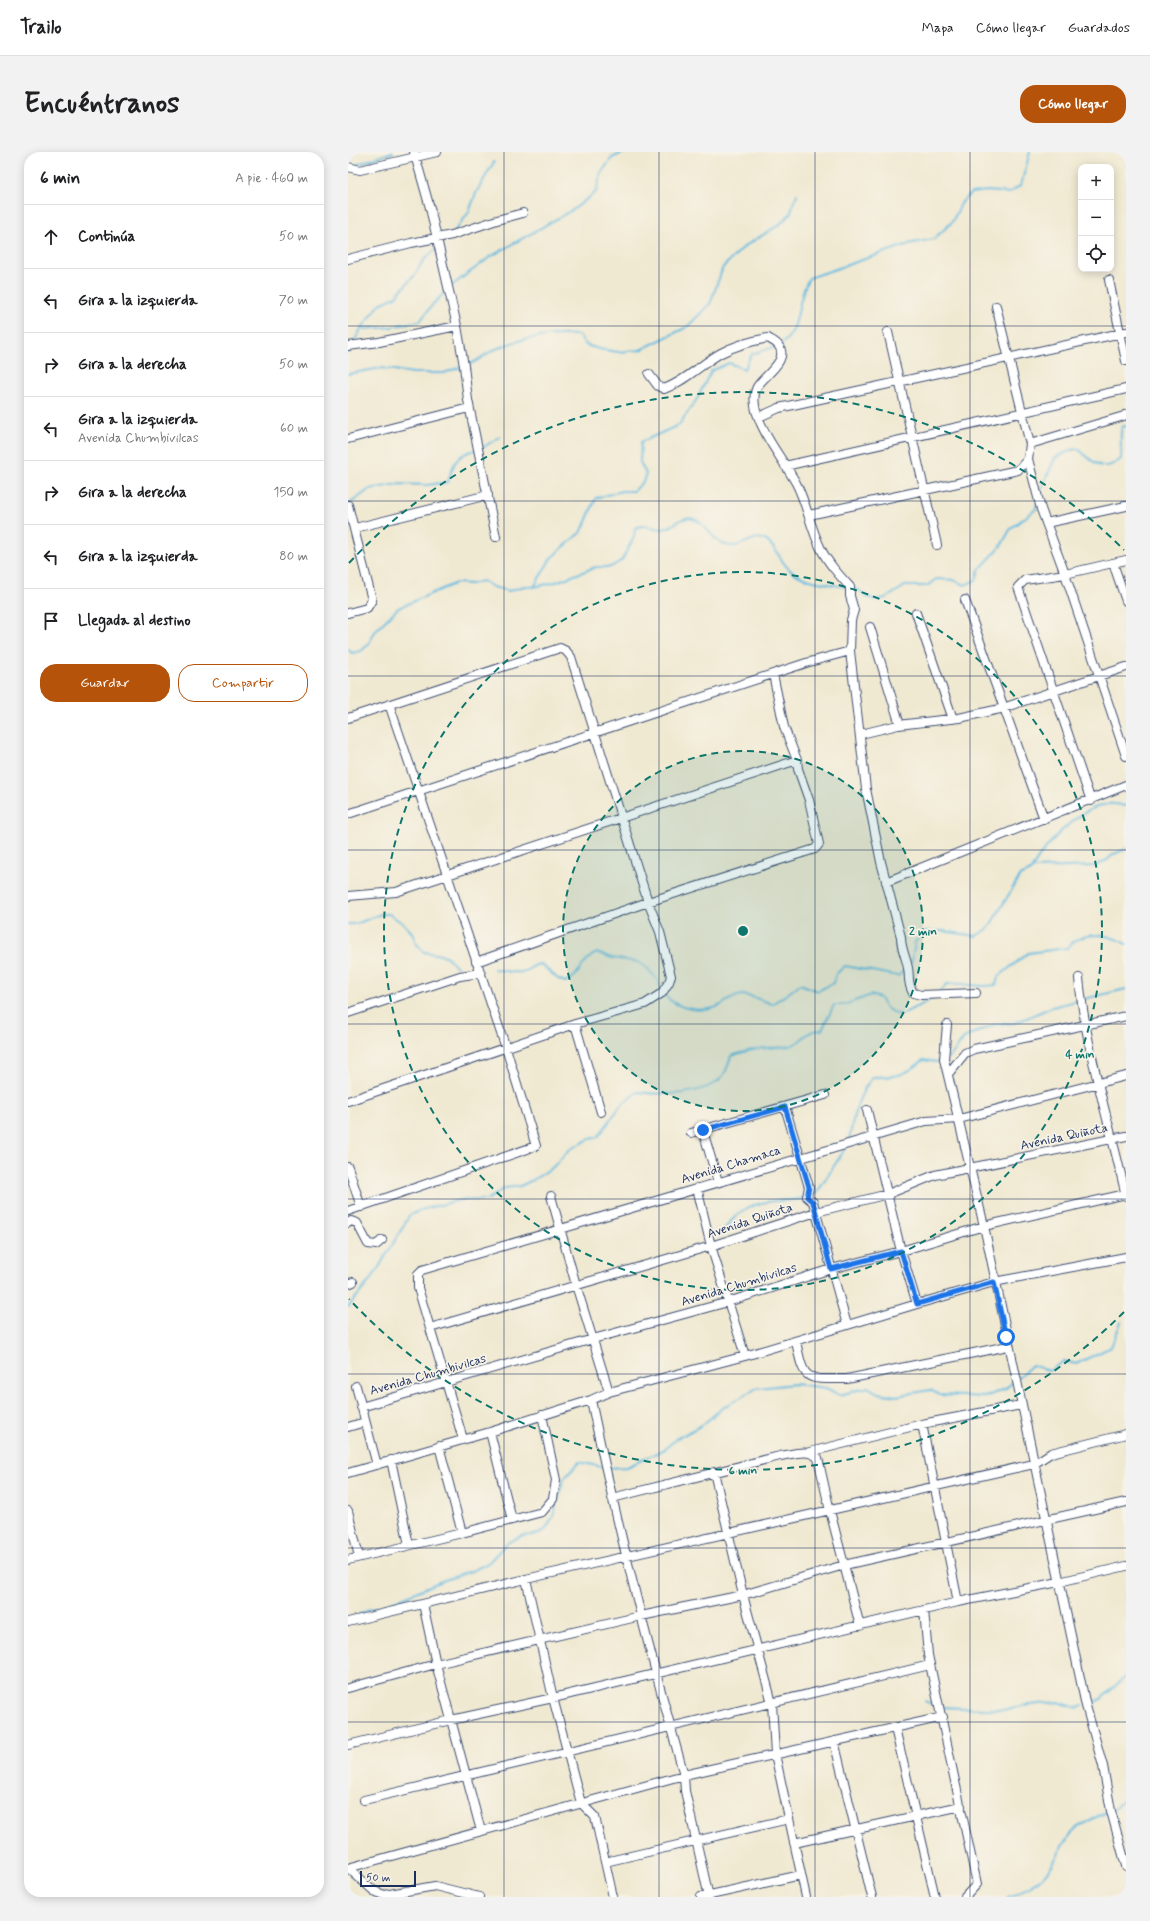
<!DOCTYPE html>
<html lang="es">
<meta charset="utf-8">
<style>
body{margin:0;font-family:Mynerve,sans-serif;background:#f2f2f2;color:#202124}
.controls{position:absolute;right:12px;top:12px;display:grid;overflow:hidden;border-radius:8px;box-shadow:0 2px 10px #0003}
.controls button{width:36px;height:36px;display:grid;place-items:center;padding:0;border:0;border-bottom:1px solid #e0e0e0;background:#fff;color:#202124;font:20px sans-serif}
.scale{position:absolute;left:12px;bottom:10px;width:56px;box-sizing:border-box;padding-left:4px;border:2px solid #1b2f5e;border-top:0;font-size:11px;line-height:14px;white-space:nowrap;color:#1b2f5e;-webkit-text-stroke:3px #f7f3e8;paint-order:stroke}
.stop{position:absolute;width:12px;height:12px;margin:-9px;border:3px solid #1a73e8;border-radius:50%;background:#fff}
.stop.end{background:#1a73e8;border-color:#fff;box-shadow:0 1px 4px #0008}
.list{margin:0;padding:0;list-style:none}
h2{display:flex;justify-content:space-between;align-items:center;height:52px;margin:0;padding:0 16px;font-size:17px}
h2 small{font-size:13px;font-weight:400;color:#757577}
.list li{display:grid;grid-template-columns:26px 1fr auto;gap:12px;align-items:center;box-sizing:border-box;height:64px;padding:0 16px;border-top:1px solid #e0e0e0}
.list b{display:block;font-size:15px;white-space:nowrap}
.list p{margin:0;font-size:13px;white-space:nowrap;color:#757577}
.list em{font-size:13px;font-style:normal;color:#757577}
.actions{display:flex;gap:8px;padding:12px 16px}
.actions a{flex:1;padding:9px 0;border:1px solid #b45309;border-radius:16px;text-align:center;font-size:14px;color:#b45309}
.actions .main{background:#b45309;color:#fff}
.icon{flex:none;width:22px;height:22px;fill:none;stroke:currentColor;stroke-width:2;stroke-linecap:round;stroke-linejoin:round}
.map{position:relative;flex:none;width:778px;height:1745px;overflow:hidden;border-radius:16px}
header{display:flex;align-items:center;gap:24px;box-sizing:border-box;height:56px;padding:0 20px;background:#fff;border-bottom:1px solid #e0e0e0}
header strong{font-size:19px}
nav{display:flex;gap:22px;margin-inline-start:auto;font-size:14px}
.intro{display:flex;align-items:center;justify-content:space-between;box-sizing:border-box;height:96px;padding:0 24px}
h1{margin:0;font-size:28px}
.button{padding:10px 18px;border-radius:16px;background:#b45309;color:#fff;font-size:14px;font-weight:700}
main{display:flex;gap:24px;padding:0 24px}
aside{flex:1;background:#fff;border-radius:16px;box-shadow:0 2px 10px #0003}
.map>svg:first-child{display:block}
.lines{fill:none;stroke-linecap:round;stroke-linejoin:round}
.stream{stroke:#64bbe1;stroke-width:2}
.street-casing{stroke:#3b4b6f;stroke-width:10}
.street{stroke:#fff;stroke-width:8}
.route{stroke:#1a73e8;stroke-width:5}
.grid{fill:none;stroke:#1b2f5e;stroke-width:1;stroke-opacity:0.55}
.ring{fill:none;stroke:#0f766e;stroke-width:2;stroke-dasharray:7 5}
.labels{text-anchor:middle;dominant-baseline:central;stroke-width:3.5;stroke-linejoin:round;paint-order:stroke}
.street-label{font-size:13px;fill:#1b2f5e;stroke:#f7f3e8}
.centre{fill:#0f766e;stroke:#f7f3e8;stroke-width:2}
.ring-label{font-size:12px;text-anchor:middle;font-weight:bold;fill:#0f766e;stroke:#f7f3e8;stroke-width:3.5;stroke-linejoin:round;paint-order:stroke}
</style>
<header>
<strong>Trailo</strong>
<nav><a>Mapa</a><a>Cómo llegar</a><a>Guardados</a></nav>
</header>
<div class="intro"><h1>Encuéntranos</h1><a class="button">Cómo llegar</a></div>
<main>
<aside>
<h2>6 min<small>A pie · 460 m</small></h2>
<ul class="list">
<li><svg class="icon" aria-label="ahead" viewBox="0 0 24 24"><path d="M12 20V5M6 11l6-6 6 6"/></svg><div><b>Continúa</b></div><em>50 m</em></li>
<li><svg class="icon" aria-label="left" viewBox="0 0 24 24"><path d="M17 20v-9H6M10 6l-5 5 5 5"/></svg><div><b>Gira a la izquierda</b></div><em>70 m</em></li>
<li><svg class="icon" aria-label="right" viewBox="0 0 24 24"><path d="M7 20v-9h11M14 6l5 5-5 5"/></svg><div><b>Gira a la derecha</b></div><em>50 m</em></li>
<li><svg class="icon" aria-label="left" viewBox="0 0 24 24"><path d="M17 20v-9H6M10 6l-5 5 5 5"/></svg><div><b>Gira a la izquierda</b><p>Avenida Chumbivilcas</p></div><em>60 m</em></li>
<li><svg class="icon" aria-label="right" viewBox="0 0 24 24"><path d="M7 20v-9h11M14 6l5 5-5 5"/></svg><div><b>Gira a la derecha</b></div><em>150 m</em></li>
<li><svg class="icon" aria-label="left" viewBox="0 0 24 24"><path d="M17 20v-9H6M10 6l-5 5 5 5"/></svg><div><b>Gira a la izquierda</b></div><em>80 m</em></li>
<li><svg class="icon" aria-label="arrive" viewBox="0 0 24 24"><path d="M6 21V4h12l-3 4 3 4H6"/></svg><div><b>Llegada al destino</b></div></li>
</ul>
<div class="actions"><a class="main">Guardar</a><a>Compartir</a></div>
</aside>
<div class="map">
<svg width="778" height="1745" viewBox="0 0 778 1745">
<rect width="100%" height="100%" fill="#f7f3e8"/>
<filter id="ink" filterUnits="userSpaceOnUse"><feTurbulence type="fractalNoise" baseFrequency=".025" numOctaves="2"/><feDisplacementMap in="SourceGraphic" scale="8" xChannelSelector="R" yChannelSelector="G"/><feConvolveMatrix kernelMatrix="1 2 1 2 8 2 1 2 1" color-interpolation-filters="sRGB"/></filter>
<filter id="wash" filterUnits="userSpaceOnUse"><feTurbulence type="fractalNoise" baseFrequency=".012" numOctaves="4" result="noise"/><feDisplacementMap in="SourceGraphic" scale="16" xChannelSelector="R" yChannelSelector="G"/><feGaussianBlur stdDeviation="0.9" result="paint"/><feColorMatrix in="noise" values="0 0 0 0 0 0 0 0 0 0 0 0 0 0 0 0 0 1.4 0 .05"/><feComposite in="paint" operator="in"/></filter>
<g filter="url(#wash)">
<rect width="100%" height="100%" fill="#f0e9d2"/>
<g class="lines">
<!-- stream -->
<path class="stream" d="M7,13L45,0
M106,80L121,60L128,41L146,10
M102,135L142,105L226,57L248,40L253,21L264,6L277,0
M13,177L32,152L47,145L66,124L75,109L89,96
M6,190L13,177L43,175L72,169L85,152L99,138
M433,192C450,181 448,162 454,144C455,138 458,132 461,126L564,91L586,87L604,70L614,50L623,41L639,39L661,41L673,33L682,0
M0,201L3,196
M117,214C128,211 135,204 144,199C172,185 201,182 231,183L238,193L251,197L270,200L292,198L339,175L362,152L375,115L397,94L431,73L442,62L449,42
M0,222L33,216L65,221H96L113,215
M132,297L152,285
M692,340L707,306L723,298L730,297C745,309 753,323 773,307C774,296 771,285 774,275L778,274
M1,352L22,337L49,332L79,333L100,330C105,312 108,302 128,298
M186,435L203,406L234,379L248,346L274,339H286L295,330L298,322L292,310L293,290L331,273L349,247L363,219L381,211L396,217L404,202L429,194
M504,436L511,438L519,445L528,448L538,446L557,434H579L588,427L606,428L617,433L628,428L631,418L653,394L663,376L687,358L689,352
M0,497L4,501L13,499L20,493L28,478L50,456L108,431L123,432L135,429L145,435L161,439L176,434L186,435L208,430L248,415H263L274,408L286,385L287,376C299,371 302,377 314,377C325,377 330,365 341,366C359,367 363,394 385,394C397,394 406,382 417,388C427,393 431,406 438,414C452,430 478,431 498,435
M684,716C698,692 730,656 760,652C765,651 772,653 778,654
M0,772H8L33,762H41L56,772L66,783L67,790L76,800L98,804L109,815
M562,812L564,808L567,790L578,779H594L628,784L640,777L672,724L681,720L686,716L747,714L759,708L766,702L778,697
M146,817C155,818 170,823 178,819C184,816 186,812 193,812L210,827L217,830C232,826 234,806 249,801L264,806L290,810L299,816L309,827L313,837
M593,839L599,832C618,830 629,837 648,833L650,825L680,801L719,796C734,778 759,781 778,792
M316,843C330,857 353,862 371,854C379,850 384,844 394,843C403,843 415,849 424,852L442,840L452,832L470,839L485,831L488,822L497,814L550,824L558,817
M736,847L778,837
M599,906L602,905L616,886L645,873L667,871L704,855L732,848
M501,989C505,967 509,943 525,925C548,925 558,924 575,908L589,910L593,908
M462,1043L469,1041L498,995
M371,1085C385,1063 399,1052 425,1049C436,1048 447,1049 456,1046
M0,1155L25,1125L62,1063L76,1057L112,1048H139L157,1036L172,1034L185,1028L205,1015L221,998L239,988L250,985L274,952L289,940C313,943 350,944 370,929C378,923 380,913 383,904C395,900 406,897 419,896C426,895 435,896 441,894C456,891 455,878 474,878L486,853H496L523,843L532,846C537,857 542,860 553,863C564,856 575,853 585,846
M671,1225L684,1213L701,1219L716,1209L728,1212L763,1195L773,1170
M259,1316L279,1315L317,1297L328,1287L354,1273L376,1255L409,1236L447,1232L478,1236L492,1243L520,1235L530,1241L548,1244L582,1238L592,1243L637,1245L657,1237L666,1229
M9,1464L19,1458L38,1453L91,1430L126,1418L140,1411L159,1391L173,1384L191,1382L198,1377L205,1365L215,1328L231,1310L255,1315
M577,1549L588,1553
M740,1553L753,1547L778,1524
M594,1555L660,1558L673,1554L710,1550L729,1556L735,1554
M766,1657L778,1645
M660,1745C675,1738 688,1733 699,1720C706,1711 710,1702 716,1692C726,1674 743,1667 760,1660"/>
</g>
</g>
<g filter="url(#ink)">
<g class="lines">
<defs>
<path id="street" d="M66,0L82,56L109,174L116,214L120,248L148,385
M0,15L12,18L89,0
M0,107L63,91L104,83L149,68L175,61
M761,128L778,209
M540,180L589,393
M0,194L31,190L109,174
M301,222L310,234L316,237C338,229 353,212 373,201C388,193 404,189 420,186C423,188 428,190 430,193C443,208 415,224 409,235C405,243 406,251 408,259C417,287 434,306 448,331C459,352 462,375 473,397C480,411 491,423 502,435V444L506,458L503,468L502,499L518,637L533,710L553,785C553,798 558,804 560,816C562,827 559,830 565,841L573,843L628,841
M411,265L431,256L778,180
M0,287L121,256
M682,292L776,264L778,262
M680,307L693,357L717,422L778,604
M437,314L778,237
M0,353L24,448L19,456L0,461
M461,363L670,318L680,307L682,292L648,154
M698,371L778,354
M7,376L140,343
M765,411L778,449
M617,448L696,667
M568,461L605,567
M522,475L552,573
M0,566L212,496L218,499L223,505L300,750L312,780L323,824L321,830L314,841L297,852L227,872L0,949
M513,582L550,573L611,566L652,557L778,515
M743,649L670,435L677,428L717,422L778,408
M0,662L458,511L502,499
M538,730L778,633
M0,744L48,740L449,608
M128,810L300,750L467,697L471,692L461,648L450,617L449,608L436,575L425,522
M731,826C738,900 762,972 778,1044
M0,861L112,824L132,821
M227,872L253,960
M599,873L596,907L636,1074L738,1554L755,1614L763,1659L778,1714
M600,922L617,901L626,897L778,864
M437,955L461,1035L459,1045L465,1050L499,1173
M519,958L553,1099L569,1152
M355,979L370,1030
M343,981L477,943
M0,1015L13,1055
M349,1036L363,1094L397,1204
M203,1044L228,1133L261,1240
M0,1059L188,994L158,896L41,552
M0,1071L3,1069L9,1071L20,1092L28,1093L34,1088
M0,1132L5,1130
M82,1176L363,1094L468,1060L540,1042L587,1023L778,984
M448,1189C456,1231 458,1227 499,1227L660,1194
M8,1234L29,1313
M243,1248C269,1374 301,1499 336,1623L337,1639L361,1745
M13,1255L245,1187L380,1150L483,1117L553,1099L636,1074L778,1042
M574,1272L610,1450
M0,1275L17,1270
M142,1280L164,1368
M115,1287L70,1136V1122L74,1118L578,969L611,967L778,924
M91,1294L114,1381
M462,1300L574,1272L673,1253
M43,1308L61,1393
M366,1320L395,1443L424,1551L427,1602L458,1745
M0,1321L142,1280L243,1248L261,1240L397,1204L569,1152L646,1130L778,1105
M264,1346L432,1304C445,1302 461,1296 470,1306L482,1359L512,1474
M0,1359L11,1405
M0,1408L114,1381L194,1360L205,1347L208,1328L194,1263
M178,1427L205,1546L233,1651L247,1665L265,1745
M75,1452L88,1512L133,1679
M576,1458L580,1503L629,1732L617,1745
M0,1470L178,1427L686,1312L703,1301L778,1282
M0,1536L88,1512L293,1464L395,1443L496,1413L778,1350
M547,1576L587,1745
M486,1589L524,1745
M0,1593L103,1568L205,1546L610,1450L711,1430L778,1414
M16,1648L582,1513
M446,1691L613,1654
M257,1710L441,1667
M0,1716L336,1623L595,1565
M0,1716L26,1739L36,1743L87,1734L131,1745
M353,1745L453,1723"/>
</defs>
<!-- street casing -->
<use href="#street" class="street-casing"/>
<!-- street -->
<use href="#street" class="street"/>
</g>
</g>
<g class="lines" filter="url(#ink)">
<!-- route -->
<path class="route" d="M355,978L437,955L461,1035L459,1045L465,1050L483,1117L553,1099L569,1152L646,1130L658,1185"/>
</g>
<!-- grid -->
<path class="grid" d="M156,0V1745M311,0V1745M467,0V1745M622,0V1745M0,174H778M0,349H778M0,524H778M0,698H778M0,872H778M0,1047H778M0,1222H778M0,1396H778M0,1570H778"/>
<!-- distance rings -->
<circle cx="395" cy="779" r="180" fill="#0f766e" fill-opacity=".12"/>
<g class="ring">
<circle cx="395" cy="779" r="180"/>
<circle cx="395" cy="779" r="359"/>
<path d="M776 1160A539 539 0 0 1 1 1147M1 411A539 539 0 0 1 776 398"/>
</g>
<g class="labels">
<!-- street labels -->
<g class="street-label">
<text transform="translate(716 985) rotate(-12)">Avenida Quiñota</text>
<text transform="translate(383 1013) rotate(-17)">Avenida Chamaca</text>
<text transform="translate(402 1069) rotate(-18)">Avenida Quiñota</text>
<text transform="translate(391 1133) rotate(-17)">Avenida Chumbivilcas</text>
<text transform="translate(80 1223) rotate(-16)">Avenida Chumbivilcas</text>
</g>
</g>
<circle cx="395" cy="779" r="6" class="centre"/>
<g class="ring-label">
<text x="575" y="783">2 min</text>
<text x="732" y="906">4 min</text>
<text x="395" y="1322">6 min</text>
</g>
</svg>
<div class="controls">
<button>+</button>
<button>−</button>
<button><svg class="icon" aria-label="locate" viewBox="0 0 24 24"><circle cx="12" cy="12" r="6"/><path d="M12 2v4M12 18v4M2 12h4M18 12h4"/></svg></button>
</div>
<div class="scale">50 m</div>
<div class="stop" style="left:658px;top:1185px"></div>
<div class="stop end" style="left:355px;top:978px"></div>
</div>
</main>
